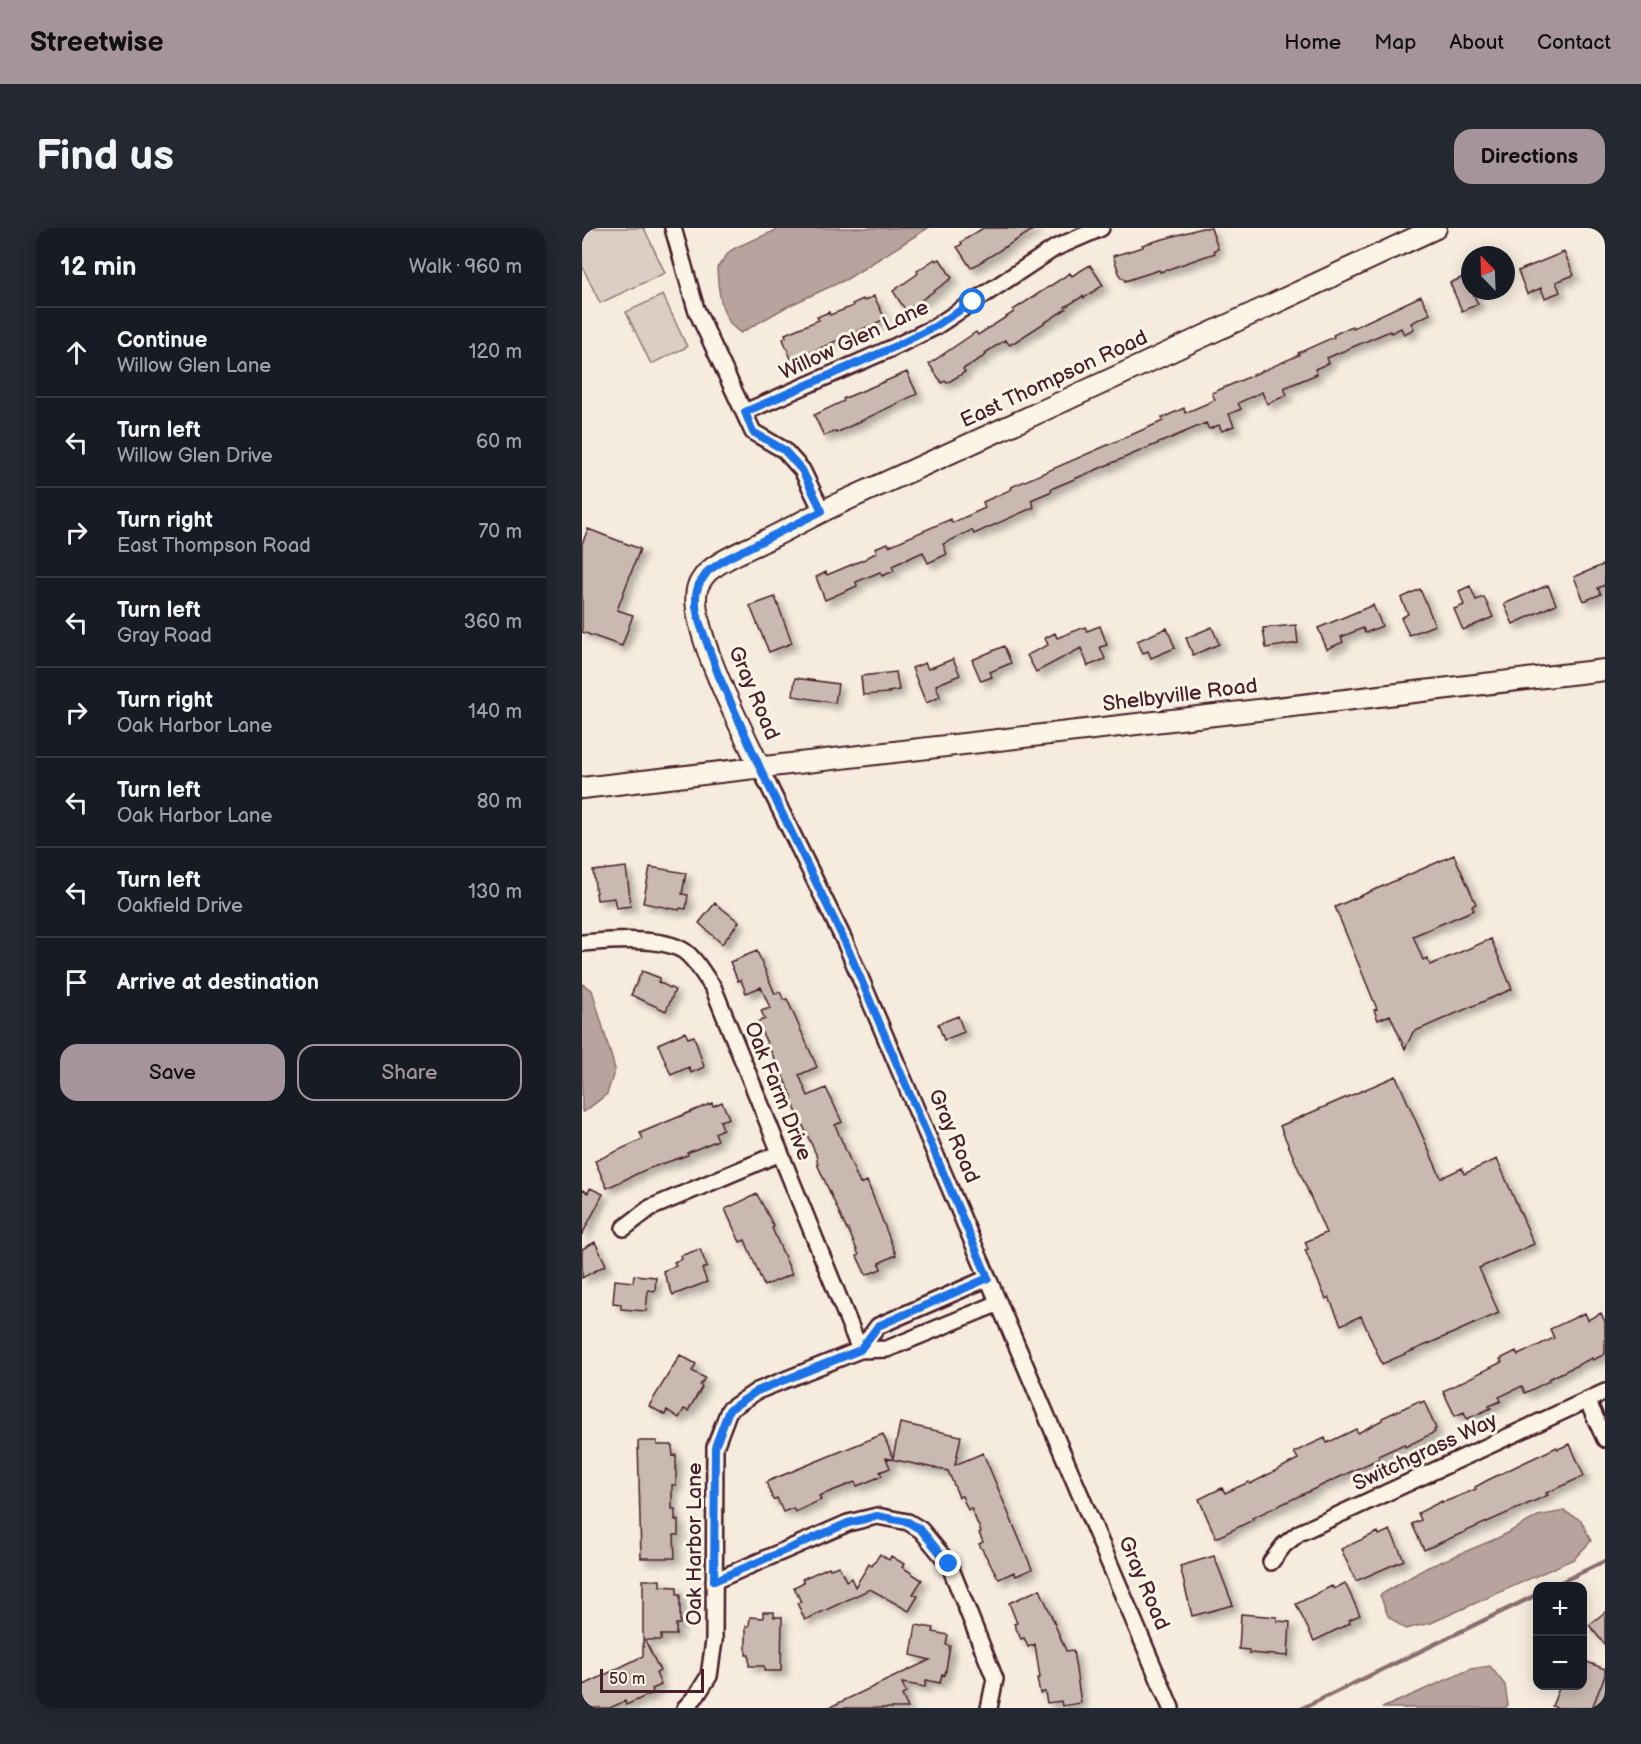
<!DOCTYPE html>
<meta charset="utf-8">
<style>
body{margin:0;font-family:"Balsamiq Sans",sans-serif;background:#242831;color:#f1f3f6}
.controls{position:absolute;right:18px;bottom:18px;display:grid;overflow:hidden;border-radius:12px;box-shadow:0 3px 15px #0003}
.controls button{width:54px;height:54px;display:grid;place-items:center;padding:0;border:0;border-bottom:2px solid #363941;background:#171b24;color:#f1f3f6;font:30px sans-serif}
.compass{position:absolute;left:879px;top:18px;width:54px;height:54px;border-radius:50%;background:#171b24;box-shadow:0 3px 15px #0003;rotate:337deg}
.scale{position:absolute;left:18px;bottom:15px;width:104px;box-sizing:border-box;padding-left:6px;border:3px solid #4a1f2b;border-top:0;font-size:16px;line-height:21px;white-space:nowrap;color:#4a1f2b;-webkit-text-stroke:4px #fcf5e5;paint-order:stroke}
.stop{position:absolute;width:18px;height:18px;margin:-14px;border:4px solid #1a73e8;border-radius:50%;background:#fff}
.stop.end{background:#1a73e8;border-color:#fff;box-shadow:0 2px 6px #0008}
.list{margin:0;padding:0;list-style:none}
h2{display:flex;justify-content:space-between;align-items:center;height:78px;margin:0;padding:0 24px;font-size:26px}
h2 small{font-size:20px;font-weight:400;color:#9ea1a6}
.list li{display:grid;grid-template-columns:39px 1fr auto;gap:18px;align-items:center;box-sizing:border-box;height:90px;padding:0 24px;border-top:2px solid #363941}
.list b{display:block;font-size:22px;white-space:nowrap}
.list p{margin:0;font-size:20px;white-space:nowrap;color:#9ea1a6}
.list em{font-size:20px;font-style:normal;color:#9ea1a6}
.actions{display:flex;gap:12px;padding:18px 24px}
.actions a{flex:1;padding:14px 0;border:2px solid #a6949b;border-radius:18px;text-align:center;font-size:21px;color:#a6949b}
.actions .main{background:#a6949b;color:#111}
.icon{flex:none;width:33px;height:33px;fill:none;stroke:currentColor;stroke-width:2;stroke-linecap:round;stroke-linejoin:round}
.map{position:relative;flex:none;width:1023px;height:1480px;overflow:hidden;border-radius:18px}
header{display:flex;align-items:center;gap:36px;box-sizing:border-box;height:84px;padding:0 30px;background:#a6949b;color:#111}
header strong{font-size:28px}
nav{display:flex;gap:33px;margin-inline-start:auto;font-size:21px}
.intro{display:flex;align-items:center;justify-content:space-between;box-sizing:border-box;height:144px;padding:0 36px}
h1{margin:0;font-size:42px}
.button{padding:15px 27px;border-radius:18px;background:#a6949b;color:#111;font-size:21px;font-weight:700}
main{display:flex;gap:36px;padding:0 36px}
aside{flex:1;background:#171b24;border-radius:18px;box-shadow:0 3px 15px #0003}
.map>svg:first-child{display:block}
.green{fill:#dbcec4;stroke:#927678;stroke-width:1.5}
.water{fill:#b8a39e;stroke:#8c6e70;stroke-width:1.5}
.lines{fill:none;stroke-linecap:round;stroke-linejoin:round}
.stream{stroke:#8c6e70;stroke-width:4.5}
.building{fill:#cab9b1;stroke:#4a1f2b;stroke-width:1.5;filter:url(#shadow)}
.minor-casing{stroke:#4a1f2b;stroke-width:20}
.major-casing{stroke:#4a1f2b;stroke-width:24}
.minor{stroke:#fcf5e5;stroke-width:15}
.major{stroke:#fcf5e5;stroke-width:20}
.route{stroke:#1a73e8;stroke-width:8}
.labels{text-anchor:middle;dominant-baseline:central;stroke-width:6;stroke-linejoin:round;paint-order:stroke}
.street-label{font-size:21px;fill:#4a1f2b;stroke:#fcf5e5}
</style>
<header>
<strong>Streetwise</strong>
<nav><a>Home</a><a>Map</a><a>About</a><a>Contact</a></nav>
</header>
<div class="intro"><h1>Find us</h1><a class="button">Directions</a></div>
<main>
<aside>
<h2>12 min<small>Walk · 960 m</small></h2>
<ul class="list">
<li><svg class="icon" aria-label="ahead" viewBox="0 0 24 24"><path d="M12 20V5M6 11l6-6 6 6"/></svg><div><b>Continue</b><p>Willow Glen Lane</p></div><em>120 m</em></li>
<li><svg class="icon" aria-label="left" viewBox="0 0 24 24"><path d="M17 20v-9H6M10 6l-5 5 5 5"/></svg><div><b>Turn left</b><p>Willow Glen Drive</p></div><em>60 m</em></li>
<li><svg class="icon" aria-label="right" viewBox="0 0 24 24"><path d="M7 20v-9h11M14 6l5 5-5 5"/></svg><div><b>Turn right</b><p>East Thompson Road</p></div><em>70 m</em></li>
<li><svg class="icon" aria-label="left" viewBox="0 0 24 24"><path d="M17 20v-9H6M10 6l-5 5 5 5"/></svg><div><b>Turn left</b><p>Gray Road</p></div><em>360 m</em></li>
<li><svg class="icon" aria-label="right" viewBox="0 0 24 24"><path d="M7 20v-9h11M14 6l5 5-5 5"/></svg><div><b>Turn right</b><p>Oak Harbor Lane</p></div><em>140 m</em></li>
<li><svg class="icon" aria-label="left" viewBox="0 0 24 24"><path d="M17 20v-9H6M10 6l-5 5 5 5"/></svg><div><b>Turn left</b><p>Oak Harbor Lane</p></div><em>80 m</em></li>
<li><svg class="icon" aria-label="left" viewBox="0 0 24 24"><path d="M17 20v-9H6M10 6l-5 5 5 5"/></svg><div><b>Turn left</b><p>Oakfield Drive</p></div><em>130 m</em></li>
<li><svg class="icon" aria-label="arrive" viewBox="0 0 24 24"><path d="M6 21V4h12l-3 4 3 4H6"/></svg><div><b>Arrive at destination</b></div></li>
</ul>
<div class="actions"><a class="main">Save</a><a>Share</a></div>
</aside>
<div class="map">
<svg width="1023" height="1480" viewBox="0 0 1023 1480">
<defs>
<filter id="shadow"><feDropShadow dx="5.5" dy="5.5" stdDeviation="3" flood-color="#0004"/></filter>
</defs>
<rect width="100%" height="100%" fill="#f5ecde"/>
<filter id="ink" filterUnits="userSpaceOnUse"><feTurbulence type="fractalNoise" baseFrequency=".0167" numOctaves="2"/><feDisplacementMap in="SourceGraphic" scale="12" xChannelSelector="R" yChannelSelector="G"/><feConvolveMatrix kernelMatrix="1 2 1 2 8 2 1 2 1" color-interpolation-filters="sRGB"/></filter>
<g filter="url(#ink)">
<!-- green -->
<path class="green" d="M0,0H62L83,45L18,75L0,38Z
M81,67L105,119L69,136L44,84Z"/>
<!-- water -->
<path class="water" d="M199,0H346L265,51L204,79L159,105C139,94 136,62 135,40L148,23L155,19Z
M0,756L10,762L33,841L25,866L2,884L0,883Z
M982,1283L999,1292L1009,1313L992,1331L849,1395L823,1401L806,1388L798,1367L844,1340L916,1310L956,1288Z
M908,1438L923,1457L926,1477L923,1480H800L889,1441Z"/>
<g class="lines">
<!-- stream -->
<path class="stream" d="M971,1358L1023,1333
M721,1480L956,1366"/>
</g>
<!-- building -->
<path class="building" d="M401,0H454L389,40L375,19L380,16L379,14Z
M620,0H629L636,21L632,22L633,25L578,44L577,42L543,53L542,50H539L531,28L561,19L560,17Z
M982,24L992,47L974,54L978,64L963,70L959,60L945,66L936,43Z
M353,31L354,33L358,31L370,50L324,83L311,63L334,47L336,45L335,43Z
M508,37L521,57L502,70L501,68L483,79L484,81L428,117L423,112L403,125L404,127L381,141L383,144L365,155L363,153L360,155L347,136L394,104L396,107L432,84L431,82L488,45L490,48Z
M888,46V63H890L896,76L880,83L868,55Z
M292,68L303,91L210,133L201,111L204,109L203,106L237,92L235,89L247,84L248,87L271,78L270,76L281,71L282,73Z
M839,68L848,86L829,95L832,101L822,106L819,100L809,105L808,103L745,130L747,135L733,141L735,146L702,160L705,167L685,176L680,164L656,175L659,181L647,186L652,198L640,203L637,197L627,201L624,195L469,261L470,263L449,272L452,279L392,306L390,302L361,316L365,326L346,335L341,324L310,338L312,343L300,348L298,344L274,354L275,358L243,372L234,349L244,344L245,347L283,331L295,324L293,320L306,315L307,318L369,291L370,295L403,280L401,274L430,261L429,259L581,193L580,190L602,180L603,185L633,172L630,165L717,127L716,125L752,109L751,107L770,98L771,100Z
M325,144L335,166L254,205L253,203L242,208L232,187L262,173L261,171Z
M6,301L58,321L35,382L51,387L40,418L0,404V316Z
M1023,336V357L1016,360L1019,366L1002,373L992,349Z
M966,357L974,376L931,396L922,376Z
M888,358L894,372L902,369L911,389L881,402L872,381L882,377L877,363Z
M838,361L853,397L827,407L819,390L826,386L819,370Z
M193,369L210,415L187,424L168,378Z
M791,377L800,398L783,405L781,400L759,409L761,414L745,421L736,400Z
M714,397L716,415L684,420L681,400Z
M518,398L525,417L518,419L523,431L506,438L499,420L454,444L445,427L466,417L463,410L473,405L475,410L503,399L505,403Z
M630,399L637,416L611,427L604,410Z
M585,400L593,420L569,430L566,423L561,425L555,413Z
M422,418L429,435L408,444L410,449L399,453L390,432Z
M371,431L378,447L354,457L358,469L344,475L330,440L343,435L346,441Z
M314,444L317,462L306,464L307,465L281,467L279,448Z
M213,450L256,456L253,475L211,468Z
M872,627L894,676L890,678L892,682L831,708L841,732L845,730L848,737L909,711L930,761L831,804L823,821L808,787L796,792L792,782L795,781L753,679Z
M44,639L49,678L34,680L32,670L15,672L11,643Z
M68,639L104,645L100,666L106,667L104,681L98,680L97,682L61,675Z
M133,675L157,694L140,716L117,695Z
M175,723L193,766L198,764L202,772L205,771L235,839L217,847L226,868L244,860L260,894L253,897L278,956L285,953L314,1027L297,1035L299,1041L284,1047L275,1028L277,1027L266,1001L265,1002L236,938L234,926L210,874V868L175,794L183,791L179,783L188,780L179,759L164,765L159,752L156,753L148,734Z
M60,743L78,750L76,754L93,762L84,783L49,767Z
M376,788L382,804L362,812L356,796Z
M103,804L106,810L112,808L122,839L109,845L107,839L89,847L76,816Z
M814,848L859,950L880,940L882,946L915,931L952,1016L897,1040L917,1085L800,1136L779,1088L759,1097L747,1069L744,1071L723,1022L726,1021L723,1014L744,1005L698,898Z
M140,874L147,890L138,893L141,901L133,905L136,912L105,925L106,927L65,941L25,960L13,933L61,911L58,905L130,875L131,878Z
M8,960L21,966L0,1007V962L6,965Z
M175,966L192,999L190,1000L210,1046L182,1058L163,1012L158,1014L143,981Z
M13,1014L24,1037L0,1050V1021Z
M118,1021L125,1039L120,1041L125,1054L91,1067L81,1043L94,1038L92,1034L100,1031L98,1028Z
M52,1047L74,1049L73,1063L66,1062L64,1083L39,1081V1076L31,1075L33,1052L51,1054Z
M1003,1085L1006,1092L1019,1085L1023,1094V1126L1011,1132L1010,1130L977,1146L966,1151L967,1153L943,1165L940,1158L917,1169L919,1173L907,1178L909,1180L885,1191L882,1184L873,1188L861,1163L920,1134L918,1131L934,1123L936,1127L972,1110L968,1101Z
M98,1127L114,1136L110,1143L123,1150L118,1157L120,1159L106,1183L102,1181L97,1190L85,1182L83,1187L67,1178Z
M837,1173L838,1175L842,1173L854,1201L852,1202L853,1204L823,1219L822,1216L796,1228L797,1230L794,1232L670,1290L671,1292L634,1310L617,1271L640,1260L643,1265L667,1254L668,1256L716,1231L712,1224L743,1210L745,1215L774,1201L776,1205L800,1192V1190Z
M318,1195L379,1208L373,1237L401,1225L450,1341L434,1348L432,1344L417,1351L397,1316L401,1314L397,1305L399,1304L389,1280L386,1282L380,1268L377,1269L366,1243L304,1230L308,1240L298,1244L300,1248L275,1258L273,1254L263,1258L237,1268L239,1272L213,1284L211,1280L201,1284L195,1270L191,1272L184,1254L301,1206L311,1230Z
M56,1213H75V1217H90L91,1228L94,1227V1257H90V1281H93V1292H96V1307H92L93,1330H59Z
M988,1216L1002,1248L964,1265L966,1267L842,1322L830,1296L839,1292L836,1285L860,1273V1275L894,1261L893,1259L906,1252L939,1236L975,1219L976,1221Z
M808,1302L822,1332L774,1353L759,1321L796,1304L797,1307Z
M298,1326L307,1332L309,1328L322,1336L320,1339L340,1352L331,1366L336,1368L327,1383L288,1361L223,1392L215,1375L219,1374L212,1359L222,1354L220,1351L247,1339L248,1341L257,1338L264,1353L269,1350L273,1359L287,1336L290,1338Z
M632,1328L651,1377L610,1388L598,1338Z
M61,1352H78V1358L95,1359V1367H98V1396H94V1407H79V1412H63L78,1443L74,1445L79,1457L70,1461L71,1465L44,1477L43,1473L28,1480H0V1458L61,1428Z
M763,1355L778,1387L767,1392L768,1395L732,1413L714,1376L750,1358L752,1361Z
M458,1361L484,1423L491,1422L499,1475L480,1478L479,1473L465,1475L463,1464L458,1465L455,1450H458L453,1416L446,1419L442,1410L439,1411L432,1396L435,1395L427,1375Z
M181,1384H192V1389H200L199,1443H182V1438H167V1427H164V1398H167L168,1389L181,1390Z
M1023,1384V1417L1007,1397Z
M659,1386L695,1389V1393L708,1394L706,1428L667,1425V1422L657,1421Z
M334,1397L352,1400L351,1404L366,1407L364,1417L368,1418L363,1447L360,1446L358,1455L344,1452L343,1459L320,1455L324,1465L320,1467L326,1480H246L348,1432L329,1427Z
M1000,1432L1023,1441V1447L1010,1480H976L970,1478L978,1458H1000Z"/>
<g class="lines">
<defs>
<path id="minor" d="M91,0L114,81L171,204L202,222L220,242L240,283
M163,184L310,120L353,99L473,20L519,0
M178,540L263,714L589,1480
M0,715C26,713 80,708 102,723C114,731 122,748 131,759L278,1122L175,1163L147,1182L133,1219L132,1413L127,1448L115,1467L103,1480
M42,1000L68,980L198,925
M406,1050L296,1098L278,1122L305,1121L417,1075
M1005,1172L1023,1211
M689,1334L702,1317L717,1305L1023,1164
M132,1353L266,1295L295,1288L326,1294L339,1302L367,1336L413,1451L407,1480"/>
<path id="major" d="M178,540C161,503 103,394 116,358C119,352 123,346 128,342C144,329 164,322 182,313C208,301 233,286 260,274C459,185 656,92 854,0
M0,560L1023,442"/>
</defs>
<!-- minor casing -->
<use href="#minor" class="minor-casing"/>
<!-- major casing -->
<use href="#major" class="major-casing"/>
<!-- minor -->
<use href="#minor" class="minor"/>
<!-- major -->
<use href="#major" class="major"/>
</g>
</g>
<g class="lines" filter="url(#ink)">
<!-- route -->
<path class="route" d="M367,1336L339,1302L326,1294L295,1288L266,1295L132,1353L133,1219L147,1182L175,1163L278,1122L296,1098L406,1050L263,714L178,540L136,446L117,393L114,379V366L117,356L126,343L144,331L240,283L220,242L202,222L171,204L163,184L310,120L352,99L391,74"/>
</g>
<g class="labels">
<!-- street labels -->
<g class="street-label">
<text transform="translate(272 112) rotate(-25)">Willow Glen Lane</text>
<text transform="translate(472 151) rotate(-25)">East Thompson Road</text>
<text transform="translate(172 465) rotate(67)">Gray Road</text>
<text transform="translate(598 467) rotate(-7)">Shelbyville Road</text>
<text transform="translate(196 863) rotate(68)">Oak Farm Drive</text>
<text transform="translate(372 908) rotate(67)">Gray Road</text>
<text transform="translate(843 1224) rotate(-25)">Switchgrass Way</text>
<text transform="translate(112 1316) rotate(-90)">Oak Harbor Lane</text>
<text transform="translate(562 1355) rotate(67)">Gray Road</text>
</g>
</g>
</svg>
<div class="controls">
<button>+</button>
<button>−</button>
</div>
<svg class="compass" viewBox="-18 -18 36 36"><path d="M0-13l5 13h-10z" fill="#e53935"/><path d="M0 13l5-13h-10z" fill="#9ea1a6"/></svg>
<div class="scale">50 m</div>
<div class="stop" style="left:391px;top:74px"></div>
<div class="stop end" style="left:367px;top:1336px"></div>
</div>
</main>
